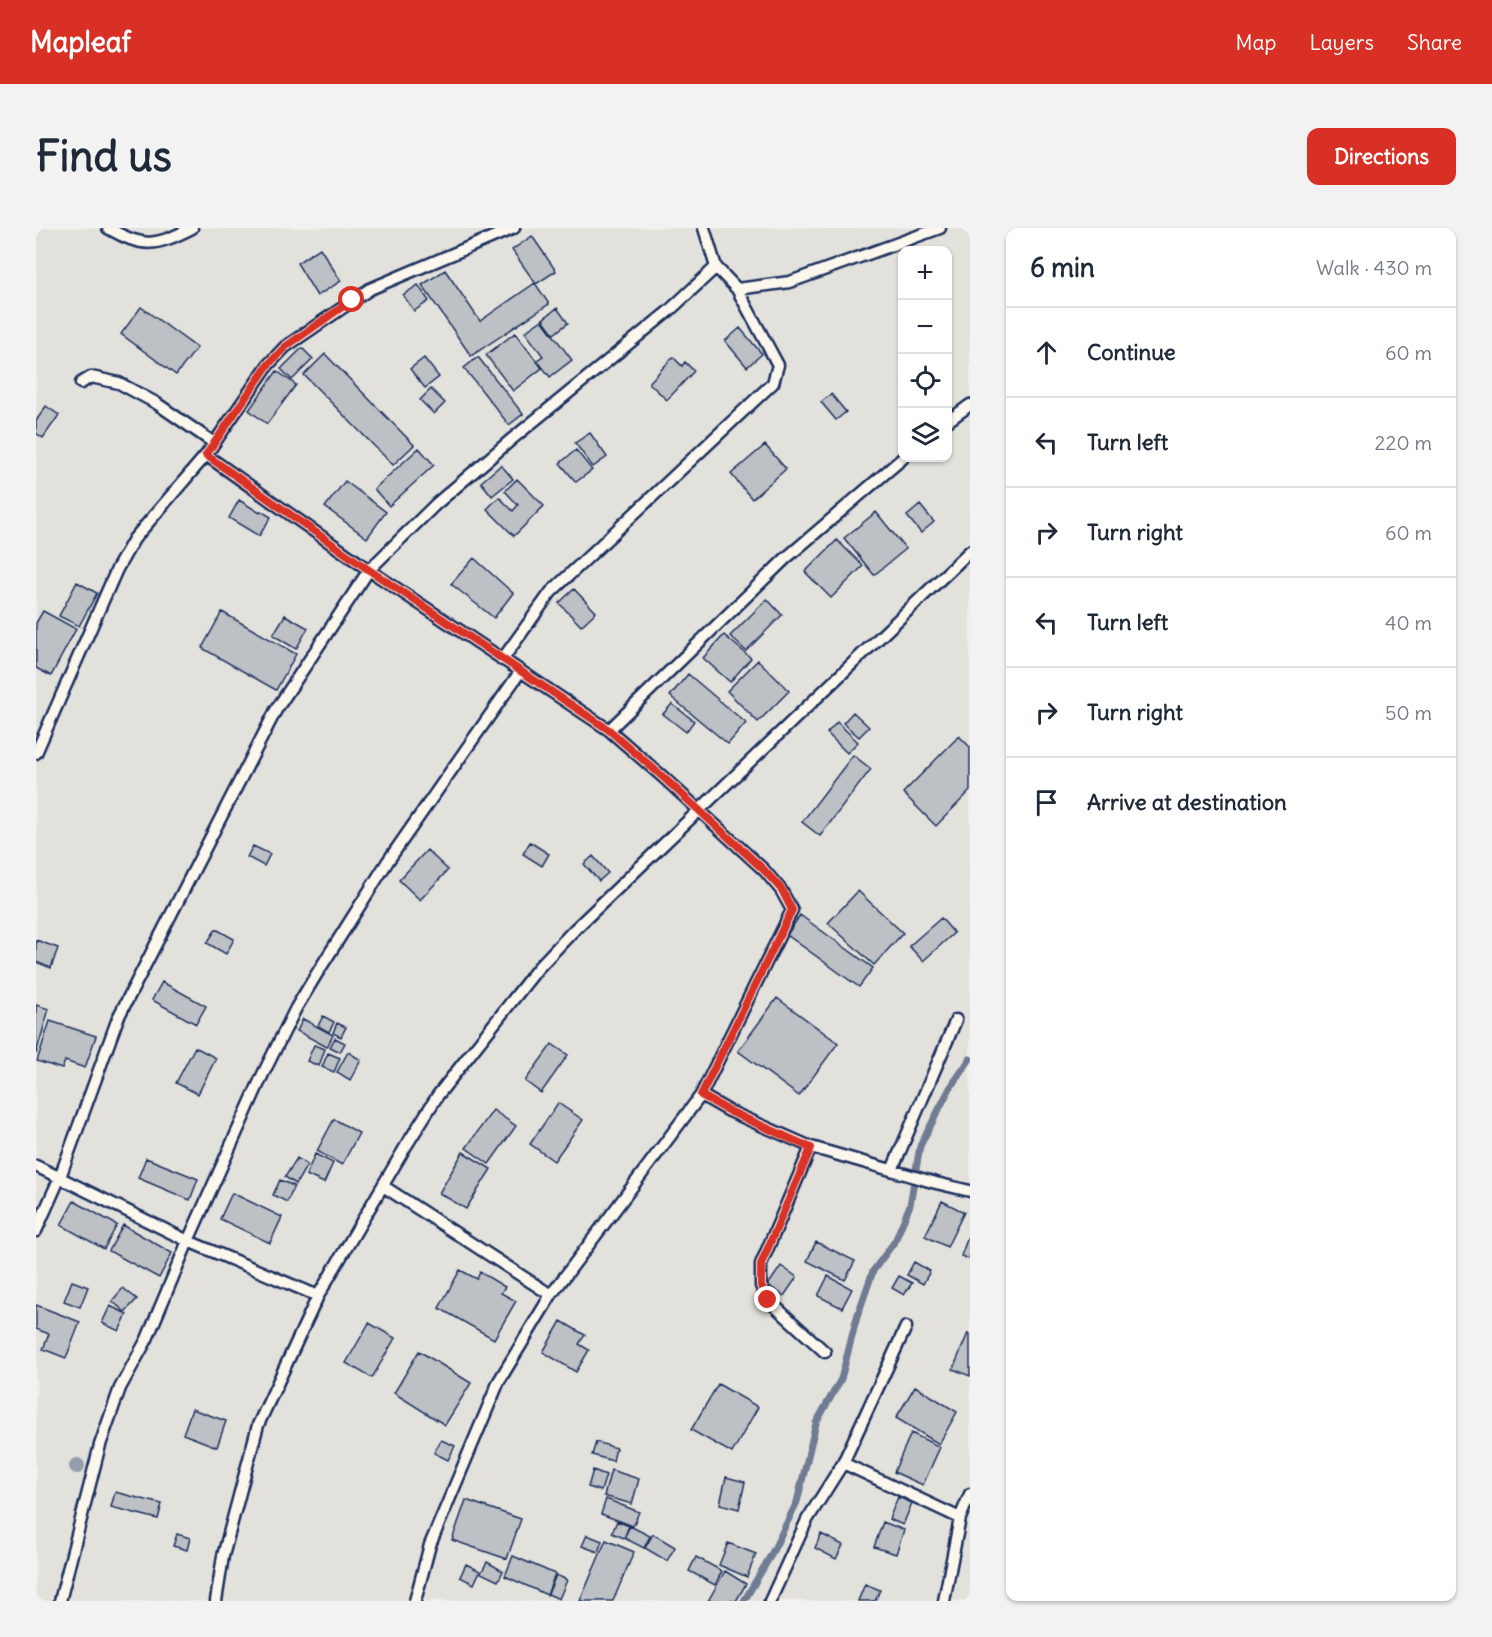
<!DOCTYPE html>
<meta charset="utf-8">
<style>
body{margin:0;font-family:Delius,sans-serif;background:#f2f2f3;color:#1f2937}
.controls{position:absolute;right:18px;top:18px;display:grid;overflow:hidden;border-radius:12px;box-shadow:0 2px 4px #0004}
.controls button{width:54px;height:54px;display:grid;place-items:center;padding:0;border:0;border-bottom:2px solid #e0e1e3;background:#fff;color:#1f2937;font:30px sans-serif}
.stop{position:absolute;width:18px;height:18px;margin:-14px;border:4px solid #d93025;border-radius:50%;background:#fff}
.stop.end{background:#d93025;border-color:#fff;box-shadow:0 2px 6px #0008}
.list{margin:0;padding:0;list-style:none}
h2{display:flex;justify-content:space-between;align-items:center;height:78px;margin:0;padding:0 24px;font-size:26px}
h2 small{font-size:20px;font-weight:400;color:#747a83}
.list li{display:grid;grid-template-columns:39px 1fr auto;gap:18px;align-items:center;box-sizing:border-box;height:90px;padding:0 24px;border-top:2px solid #e0e1e3}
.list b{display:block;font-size:22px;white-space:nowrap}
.list em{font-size:20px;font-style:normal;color:#747a83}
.icon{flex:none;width:33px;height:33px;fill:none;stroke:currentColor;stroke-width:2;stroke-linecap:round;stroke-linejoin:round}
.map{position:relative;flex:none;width:934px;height:1373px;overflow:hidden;border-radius:12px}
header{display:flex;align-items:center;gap:36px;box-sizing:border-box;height:84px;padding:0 30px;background:#d93025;color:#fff}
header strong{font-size:28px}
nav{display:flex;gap:33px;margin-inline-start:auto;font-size:21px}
.intro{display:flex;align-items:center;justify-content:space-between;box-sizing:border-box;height:144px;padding:0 36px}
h1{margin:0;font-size:42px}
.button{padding:15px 27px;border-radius:12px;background:#d93025;color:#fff;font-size:21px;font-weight:700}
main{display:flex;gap:36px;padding:0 36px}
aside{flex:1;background:#fff;border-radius:12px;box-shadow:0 2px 4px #0004}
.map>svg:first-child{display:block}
.built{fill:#e2e1dc;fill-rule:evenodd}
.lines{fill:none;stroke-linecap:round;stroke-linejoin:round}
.stream{stroke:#707b93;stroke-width:7}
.building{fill:#bdc0c4;stroke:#1b2f5e;stroke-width:1.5}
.lane-casing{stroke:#1b2f5e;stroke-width:15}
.lane{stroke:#fbf7ec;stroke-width:10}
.tree{fill:#959cab}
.route{stroke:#d93025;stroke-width:8}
</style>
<header>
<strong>Mapleaf</strong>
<nav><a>Map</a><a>Layers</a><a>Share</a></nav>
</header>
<div class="intro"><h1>Find us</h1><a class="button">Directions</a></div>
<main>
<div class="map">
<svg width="934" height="1373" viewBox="0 0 934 1373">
<rect width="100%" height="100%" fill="#f2efe6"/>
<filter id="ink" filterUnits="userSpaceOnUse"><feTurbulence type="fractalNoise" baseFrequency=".0167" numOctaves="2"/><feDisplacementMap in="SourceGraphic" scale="12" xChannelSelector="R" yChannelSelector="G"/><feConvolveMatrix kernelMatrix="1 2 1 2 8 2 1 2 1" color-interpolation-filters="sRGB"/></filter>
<g filter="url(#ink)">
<!-- built -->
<path class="built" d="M0,0H934V1373H0ZM866,22H912V230H866Z"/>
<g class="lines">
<!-- stream -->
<path class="stream" d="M708,1373L735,1327L761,1274L780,1195L805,1151L821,1089L837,1043L859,1013L874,977L884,918L914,860L934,831"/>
</g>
<!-- building -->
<path class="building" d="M496,8L520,43L500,56L476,22Z
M284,20L305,53L281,68L261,35Z
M409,42L444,93L499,55L513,76L435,128L386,57Z
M382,57L393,73L378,83L367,67Z
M105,79L161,120L140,147L85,106Z
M521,80L532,95L518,106L507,91Z
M506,92L536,132L514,149L501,132L507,128L489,104Z
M704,100L726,126L711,139L689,113Z
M479,105L506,140L477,163L450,127Z
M266,120L277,131L256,152L245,141Z
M289,126L378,217L357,237L268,147Z
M442,129L487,186L473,197L428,140Z
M637,129L646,138L649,134L658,143L631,172L613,155Z
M388,130L403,149L389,160L374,141Z
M241,143L260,157L231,196L213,182Z
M395,161L409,175L398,186L384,172Z
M795,166L810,184L800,192L785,174Z
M10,178L23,187L7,210L0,205V193Z
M554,205L571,229L557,239L539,215Z
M729,217L750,241L716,271L695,246Z
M383,220L398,237L353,278L338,261Z
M540,222L556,242L540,254L524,235Z
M465,237L477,251L456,268L445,254Z
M481,251L508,278L478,308L451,281L463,269L477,283L482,277L469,263Z
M309,253L350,284L331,310L289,279Z
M203,272L224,285L225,283L235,289L223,308L193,290Z
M884,277L898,294L885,305L871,288Z
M840,284L870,321L838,347L808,310Z
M801,312L827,338L795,370L769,344Z
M438,330L477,365L458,390L415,356Z
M41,354L61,365L43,398L23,388Z
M538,361L560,384L545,398L523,375Z
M731,371L746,387L710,423L694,408Z
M7,383L40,401L15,448L0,440V395Z
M186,384L260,426L240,462L166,420Z
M249,387L272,400L260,421L237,407Z
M688,407L715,430L694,454L667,430Z
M722,432L753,463L722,494L691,463Z
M652,446L710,495L692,516L634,468Z
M636,476L658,493L650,504L627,486Z
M817,484L833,499L823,509L807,495Z
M801,494L822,514L811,525L791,505Z
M923,508L934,519V563L900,598L867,565Z
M817,527L835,541L784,608L766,594Z
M494,614L513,626L506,638L487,626Z
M217,618L234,626L228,638L211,629Z
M391,622L412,642L384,672L363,652Z
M557,628L572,645L563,653L548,636Z
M822,663L867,705L838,737L792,695Z
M764,687L837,740L823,759L751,707Z
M905,690L918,705L887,733L873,718Z
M180,701L198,711L190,726L171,715Z
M0,712L22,720L15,740L0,734Z
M126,754L170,778L160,796L116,772Z
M741,770L802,815L763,868L702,823Z
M0,777L13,781L0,826Z
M287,788L298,794L293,804L282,798Z
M267,791L297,807L291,819L261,803Z
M14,793L60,808L49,840L29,833L26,841L1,833Z
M301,795L310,799L305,809L297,805Z
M299,810L309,815L304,824L294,819Z
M516,816L532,827L505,865L489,853Z
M278,817L289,821L283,838L271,833Z
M159,819L180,830L162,866L140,855Z
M312,824L325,832L314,852L301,844Z
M292,825L304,830L298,844L286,839Z
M522,875L547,892L518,933L494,916Z
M457,882L480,898L453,936L430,920Z
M298,891L323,905L306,937L281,923Z
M427,924L455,941L430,981L403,965Z
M279,926L297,935L288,955L270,947Z
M110,930L162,951L154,972L102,950Z
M261,930L271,937L260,956L249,949Z
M244,952L258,958L251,974L237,967Z
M196,965L246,989L234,1015L184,991Z
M38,973L81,997L68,1021L25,997Z
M906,973L928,984L911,1019L889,1008Z
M87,997L136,1025L123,1050L73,1023Z
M934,1003V1029L933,1031L925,1028Z
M780,1014L819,1033L809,1052L771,1033Z
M878,1034L894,1043L887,1056L871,1047Z
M745,1038L761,1049L748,1068L732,1057Z
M424,1042L441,1051L444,1044L469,1059L465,1065L480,1073L458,1111L403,1080Z
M792,1048L816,1061L806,1080L782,1068Z
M863,1048L876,1055L868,1067L856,1060Z
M36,1053L52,1059L44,1079L28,1073Z
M87,1060L101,1071L89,1084L76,1073Z
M0,1077L44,1094L30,1130L7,1121L13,1106L0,1101Z
M74,1078L91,1086L83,1103L66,1095Z
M525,1093L549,1107L543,1116L553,1122L540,1144L507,1124Z
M333,1095L359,1110L336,1150L310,1135Z
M932,1105L934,1106V1148L917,1141Z
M383,1123L435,1155L409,1197L358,1165Z
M682,1156L722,1179L696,1225L655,1202Z
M879,1158L921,1184L903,1216L860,1190Z
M156,1181L190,1193L181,1219L147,1206Z
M875,1205L904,1219L887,1257L858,1244Z
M405,1212L419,1218L412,1232L398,1225Z
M560,1214L580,1220L577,1233L556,1227Z
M557,1242L570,1247L565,1263L552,1259Z
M575,1242L603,1251L596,1276L568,1268Z
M690,1249L709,1254L703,1281L684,1276Z
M79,1264L126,1276L122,1291L75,1279Z
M862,1269L876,1275L867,1297L853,1291Z
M570,1271L603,1284L597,1298L565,1286Z
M430,1272L485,1291L471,1331L416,1312Z
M581,1293L593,1298L588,1310L576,1305Z
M847,1294L868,1302L860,1326L838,1319Z
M594,1298L614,1308L608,1320L588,1310Z
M141,1306L154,1310L151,1322L137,1318Z
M617,1306L639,1319L631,1333L609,1320Z
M785,1306L807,1317L800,1331L779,1320Z
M551,1307L566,1313L562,1324L546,1318Z
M570,1312L598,1324L577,1373H544Z
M692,1315L720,1326L711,1349L683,1337Z
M477,1328L519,1346L511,1367L469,1348Z
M660,1329L686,1343L679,1357L653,1343Z
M451,1334L467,1343L462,1353L445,1345Z
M430,1336L444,1343L438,1356L424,1349Z
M689,1343L710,1356L700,1373H672Z
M520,1347L531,1352L523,1371L512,1366Z
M829,1356L844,1362L839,1373H822Z"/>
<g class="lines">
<defs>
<path id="lane" d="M72,0C108,21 120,18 156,0
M701,61L754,54L904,0
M45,155L55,149L83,155L120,175L178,215
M912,193L934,177
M170,227L333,342L573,502L627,549L728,642L745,662L756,682L665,867L515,1067L463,1153L394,1317L379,1373
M466,432L515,364L737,155L742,137L701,61L680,39
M573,502L749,331L867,230
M0,525L81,341L98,311L170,227L232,137L249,119L334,61L478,0
M665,867L693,883L775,919L900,955L934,963
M775,919L725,1036V1058L732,1072L789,1124
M0,938L152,1013L282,1068
M856,942L920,792
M347,958L515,1067
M0,1003L24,949L82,790L240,482L333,342L400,276L476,211L634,82L680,39L668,0
M807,1235L924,1290
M24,1373L64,1217L84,1160L111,1111L152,1013L227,846L260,780L280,747L352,633L484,444
M180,1373L187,1328L222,1197L282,1068L370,918L402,867L502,740L539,701L934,323
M734,1373L771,1292L807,1235L870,1099
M908,1373L924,1290L934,1266"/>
</defs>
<!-- lane casing -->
<use href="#lane" class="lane-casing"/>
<!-- lane -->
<use href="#lane" class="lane"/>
</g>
<!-- trees -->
<circle class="tree" cx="41" cy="1238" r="8"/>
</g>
<g class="lines" filter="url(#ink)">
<!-- route -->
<path class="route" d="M316,72L249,119L232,137L170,227L333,342L573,502L627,549L728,642L746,662L756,682L665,867L693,883L775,920L725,1036V1058L732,1072"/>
</g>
</svg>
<div class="controls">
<button>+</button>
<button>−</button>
<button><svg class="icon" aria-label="locate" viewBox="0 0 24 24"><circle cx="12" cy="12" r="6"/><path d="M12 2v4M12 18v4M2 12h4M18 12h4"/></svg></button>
<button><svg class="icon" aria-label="layers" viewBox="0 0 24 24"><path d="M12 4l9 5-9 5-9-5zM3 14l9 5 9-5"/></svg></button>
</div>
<div class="stop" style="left:316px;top:72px"></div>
<div class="stop end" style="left:732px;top:1072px"></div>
</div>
<aside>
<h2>6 min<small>Walk · 430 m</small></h2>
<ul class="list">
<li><svg class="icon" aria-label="ahead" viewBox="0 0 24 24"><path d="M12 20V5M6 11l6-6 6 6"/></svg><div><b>Continue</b></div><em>60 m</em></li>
<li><svg class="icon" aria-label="left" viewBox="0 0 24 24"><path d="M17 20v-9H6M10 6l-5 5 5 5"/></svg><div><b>Turn left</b></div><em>220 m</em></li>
<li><svg class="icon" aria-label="right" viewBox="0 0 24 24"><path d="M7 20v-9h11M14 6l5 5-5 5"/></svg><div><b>Turn right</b></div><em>60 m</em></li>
<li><svg class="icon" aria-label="left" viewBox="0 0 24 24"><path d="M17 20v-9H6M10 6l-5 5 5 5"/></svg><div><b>Turn left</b></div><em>40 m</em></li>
<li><svg class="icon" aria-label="right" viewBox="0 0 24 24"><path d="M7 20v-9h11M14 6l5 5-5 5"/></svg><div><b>Turn right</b></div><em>50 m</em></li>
<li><svg class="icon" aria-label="arrive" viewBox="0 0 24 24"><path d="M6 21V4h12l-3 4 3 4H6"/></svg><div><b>Arrive at destination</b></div></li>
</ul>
</aside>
</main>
